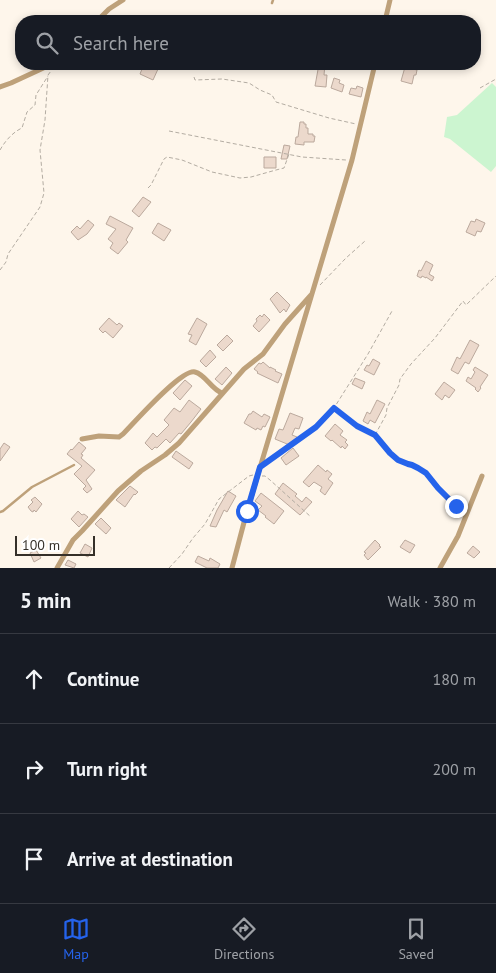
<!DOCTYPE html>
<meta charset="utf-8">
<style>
body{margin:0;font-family:"PT Sans",sans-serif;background:#20242c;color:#f1f3f6}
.scale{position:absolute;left:15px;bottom:12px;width:80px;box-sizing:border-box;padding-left:5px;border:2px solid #353029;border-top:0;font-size:14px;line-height:18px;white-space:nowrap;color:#353029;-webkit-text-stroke:4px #fff;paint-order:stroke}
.stop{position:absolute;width:15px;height:15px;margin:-11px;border:4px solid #2563eb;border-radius:50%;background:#fff}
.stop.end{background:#2563eb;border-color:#fff;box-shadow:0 1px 5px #0008}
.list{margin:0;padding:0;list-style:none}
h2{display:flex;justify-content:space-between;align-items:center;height:65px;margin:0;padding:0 20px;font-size:21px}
h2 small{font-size:16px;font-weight:400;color:#9ea1a6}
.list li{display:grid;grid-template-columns:32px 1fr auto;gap:15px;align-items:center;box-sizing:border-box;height:90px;padding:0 20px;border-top:1px solid #363941}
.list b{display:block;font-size:19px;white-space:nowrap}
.list em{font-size:16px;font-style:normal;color:#9ea1a6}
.icon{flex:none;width:28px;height:28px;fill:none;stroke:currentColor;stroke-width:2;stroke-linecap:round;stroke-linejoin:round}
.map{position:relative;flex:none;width:496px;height:568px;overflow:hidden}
.search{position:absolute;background:#171b24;box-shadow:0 2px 8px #0003;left:15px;right:15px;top:15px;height:55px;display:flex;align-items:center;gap:12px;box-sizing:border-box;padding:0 18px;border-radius:20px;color:#9ea1a6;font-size:19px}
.sheet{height:335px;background:#171b24}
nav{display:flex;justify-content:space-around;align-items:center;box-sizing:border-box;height:70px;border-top:1px solid #363941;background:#171b24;font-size:14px;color:#9ea1a6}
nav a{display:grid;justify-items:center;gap:2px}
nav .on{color:#2563eb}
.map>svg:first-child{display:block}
.green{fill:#ccf5d0}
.building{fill:#ecd9cc;stroke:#bba99d}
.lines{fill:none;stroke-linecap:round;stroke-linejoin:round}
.path{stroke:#b3aca2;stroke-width:1;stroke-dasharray:4 2.5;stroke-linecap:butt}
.lane{stroke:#bea17a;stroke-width:2.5}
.street{stroke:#bea17a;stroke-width:5}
.route{stroke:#2563eb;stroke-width:6}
</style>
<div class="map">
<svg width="496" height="568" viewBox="0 0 496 568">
<rect width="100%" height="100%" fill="#fef6eb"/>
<!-- green -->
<path class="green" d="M492,83L496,87V166L491,172L450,139L444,137L447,117L457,115Z"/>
<!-- building -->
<path class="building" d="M144,64H148L158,69L153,80L140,74Z
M319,64H325L324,75H327L326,87L315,86Z
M405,67L417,70L416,75H414L412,84L401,81Z
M334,78L340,80L339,83L344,85L342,92L331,88Z
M357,86L363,88L361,97L349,94L351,88L356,89Z
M300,122H304V124H306V128H308V134H313V136H315L314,142H304V145L295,144L296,137H298Z
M284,145L290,146L287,159H281Z
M264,157H276V168H264Z
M143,197L151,202L139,217L132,211Z
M110,216L133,228L126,240L128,242L118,254L110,248L113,243L108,239L116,229L106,224Z
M476,219L485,223L481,232L477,231L475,236L466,232L471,221L475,222Z
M88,220L94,225L87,234L78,240L71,232L77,226L80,229Z
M158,223L171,230L164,241L152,233Z
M426,261L433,265L429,274L434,277L432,281L426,277V278L422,276L421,278L417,276L419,270L421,271Z
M277,292L290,305L286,312L284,309L280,313L270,299Z
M264,314L270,320L259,332L253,326L257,321L256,319L260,315L262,317Z
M109,318L117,325L119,323L123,326L113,338L105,331L103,333L99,329Z
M197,318L207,324L196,345L189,341L192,335L188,334Z
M227,335L233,341L223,351L217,345Z
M470,340L479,345L469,364L465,362L458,374L451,370L457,357L460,359Z
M210,350L216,357L206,367L200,361Z
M373,359L380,363L374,375L364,370L367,365L369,366Z
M263,362L270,368V367L276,370L275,371L282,374L278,383L257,373L258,372L254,369L259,363L261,364Z
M226,367L232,373L222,385L215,379Z
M475,367L488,375L480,387L481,388L478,392L475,389L476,388L466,381L468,377L471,379L475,372L473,370Z
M355,378L365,382L362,389L352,384Z
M185,380L192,386L180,400L173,393Z
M444,382L455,390L449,398L445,395L442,400L435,394Z
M189,400L201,409L191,422L181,434L179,433L170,443L166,439L157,448L155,447L152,450L145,443L153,433L157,437L169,425L164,420L174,408L180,412Z
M377,400L385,404L375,423L370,420L368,424L363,421L367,412L370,414Z
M253,411L262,417L264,414L270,417L265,427L263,426L261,430L257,428L256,430L244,423L249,414H251Z
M290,413L303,418L299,429L295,428L292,435L297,437L292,446L275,439L279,429L283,430Z
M335,424L343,431L340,435L347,440L345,442L348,445L345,449L342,446L341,448L332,440L331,441L325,436Z
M79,442L86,448L81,454L83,455L81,458L95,470L86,480L92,489L87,493L83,489L86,486L74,474L82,466L67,454L71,449L72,450Z
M4,443L10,447L0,461V449Z
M293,448L299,456L286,465L281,458Z
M176,451L193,463L189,469L172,457Z
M318,465L326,472L327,470L332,474L328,479L333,483L325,495L320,491L322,487L314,482L309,487L303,482Z
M283,483L297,494L295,496L302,502L306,497L312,502L300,515L275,494Z
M130,486L138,492L135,495L134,494L125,507L116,500Z
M228,491L236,496L227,512L224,510L216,527L210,526L217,510Z
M261,493L284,511L274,524L265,517L266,516L258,510L262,506L255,501Z
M35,497L42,504L36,512L34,510L33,512L31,511L28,507L33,502L31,500Z
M78,511L82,515L84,514L88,517L79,527L71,519Z
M101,518L111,528L106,534L95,524Z
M375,540L380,545L379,546L381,547L368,560L364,555L366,553L364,552Z
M405,540L415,545L410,553L400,547Z
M85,544L92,548L88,557L80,553Z
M473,546L480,552L474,558L467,553Z
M36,550L41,558L34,562L30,553Z
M198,556L209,561L210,558L220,564L218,568H207L195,562Z
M68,560L76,564L74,568L65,565Z"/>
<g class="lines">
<!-- path -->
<path class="path" d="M194,77L195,80L222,79L249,83L260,90L272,95L276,102L329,118L356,124
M480,88L496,79
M169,131L302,157L346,160
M0,150C5,141 13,132 22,128L27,112L35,105L36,95L48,76
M148,188L151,185L164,159L167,157L182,160L212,172L240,178L251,177L276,170L284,168L289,154
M0,270L6,262L8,254L40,207L44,193L40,150L45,120L48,75L51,71
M320,285L346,258L365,241
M335,409L357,426L375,435L390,453L399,460L408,464L412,465L418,468L426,473L438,488L462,511
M375,435L386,415L387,408L399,385L400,379L411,364L435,338L463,301L466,305L496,276
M267,462L316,427L334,408L368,354L392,311
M262,476H265L270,480L311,517
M169,568L182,554L193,538L205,524L219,499L249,476L253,475"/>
<!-- lane -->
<path class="lane" d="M272,3L273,0
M0,512L3,511L32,487L74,465"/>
<!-- street -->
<path class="street" d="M97,21L109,9L123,0
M385,21L390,0
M0,87L11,83L52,64
M82,439L99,436L119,437L123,434C134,423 182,368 195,372C206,375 211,389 222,393
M57,568L73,540L82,531L118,491L141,471L165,455L179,443L244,369L263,354L285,324L311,295
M232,568L247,511L352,160L375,64
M440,568L458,536L482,476"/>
</g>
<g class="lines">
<!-- route -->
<path class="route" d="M247,511L260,467L316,427L334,408L357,426L375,435L390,453L398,460L408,464L412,465L418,468L426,473L438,488L456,506"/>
</g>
</svg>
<div class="scale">100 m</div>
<div class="stop" style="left:247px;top:511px"></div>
<div class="stop end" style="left:456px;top:506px"></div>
<div class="search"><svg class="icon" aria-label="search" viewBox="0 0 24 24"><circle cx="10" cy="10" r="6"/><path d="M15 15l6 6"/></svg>Search here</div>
</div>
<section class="sheet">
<h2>5 min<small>Walk · 380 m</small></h2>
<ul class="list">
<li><svg class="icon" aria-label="ahead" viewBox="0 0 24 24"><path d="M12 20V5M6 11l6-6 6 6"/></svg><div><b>Continue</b></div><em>180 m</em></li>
<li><svg class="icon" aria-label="right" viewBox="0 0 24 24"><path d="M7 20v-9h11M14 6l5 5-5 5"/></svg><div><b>Turn right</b></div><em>200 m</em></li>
<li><svg class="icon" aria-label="arrive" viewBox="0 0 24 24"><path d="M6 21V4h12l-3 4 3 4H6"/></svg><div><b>Arrive at destination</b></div></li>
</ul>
</section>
<nav>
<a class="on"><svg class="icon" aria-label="map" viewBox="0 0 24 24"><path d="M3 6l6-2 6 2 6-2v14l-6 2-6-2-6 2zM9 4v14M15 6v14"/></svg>Map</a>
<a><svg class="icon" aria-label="directions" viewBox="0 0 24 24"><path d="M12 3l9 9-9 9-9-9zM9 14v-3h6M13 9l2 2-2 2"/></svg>Directions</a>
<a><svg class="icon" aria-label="saved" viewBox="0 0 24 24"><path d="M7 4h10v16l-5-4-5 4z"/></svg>Saved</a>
</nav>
